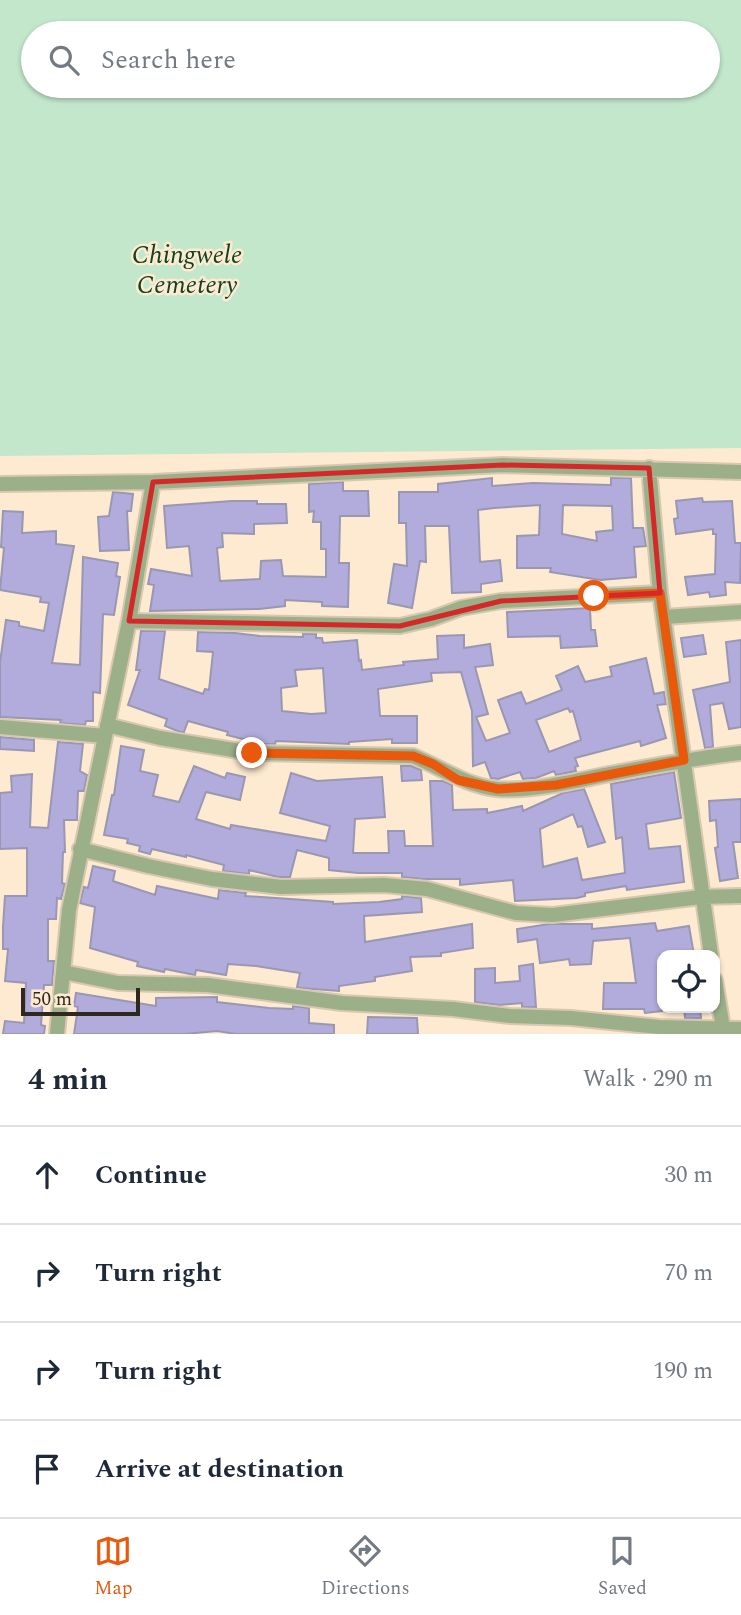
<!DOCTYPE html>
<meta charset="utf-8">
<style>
body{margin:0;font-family:Spectral,serif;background:#f2f2f3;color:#1f2937}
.controls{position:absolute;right:21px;bottom:21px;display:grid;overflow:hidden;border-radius:14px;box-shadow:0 2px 5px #0004}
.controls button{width:63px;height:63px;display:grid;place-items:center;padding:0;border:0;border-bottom:2px solid #e0e1e3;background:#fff;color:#1f2937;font:35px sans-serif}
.scale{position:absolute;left:21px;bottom:18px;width:119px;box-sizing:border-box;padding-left:7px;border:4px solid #2f281e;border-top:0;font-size:19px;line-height:24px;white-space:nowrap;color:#2f281e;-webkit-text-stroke:5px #feead1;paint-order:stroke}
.stop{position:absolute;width:21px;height:21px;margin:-16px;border:5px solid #ea580c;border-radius:50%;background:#fff}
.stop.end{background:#ea580c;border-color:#fff;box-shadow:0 2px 7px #0008}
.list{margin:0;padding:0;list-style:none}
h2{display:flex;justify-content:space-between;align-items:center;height:91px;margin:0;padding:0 28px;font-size:30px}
h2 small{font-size:23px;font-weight:400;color:#747a83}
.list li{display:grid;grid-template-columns:46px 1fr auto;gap:21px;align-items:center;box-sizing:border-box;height:98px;padding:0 28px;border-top:2px solid #e0e1e3}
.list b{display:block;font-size:26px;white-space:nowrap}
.list em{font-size:23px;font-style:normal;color:#747a83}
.icon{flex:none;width:38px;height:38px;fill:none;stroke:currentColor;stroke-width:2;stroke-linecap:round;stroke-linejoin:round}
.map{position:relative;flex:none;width:741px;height:1034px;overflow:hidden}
.search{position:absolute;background:#fff;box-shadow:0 2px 5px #0004;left:21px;right:21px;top:21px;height:77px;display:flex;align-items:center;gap:18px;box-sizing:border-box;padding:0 24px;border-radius:38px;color:#747a83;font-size:26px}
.sheet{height:483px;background:#fff}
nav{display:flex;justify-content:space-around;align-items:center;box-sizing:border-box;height:98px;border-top:2px solid #e0e1e3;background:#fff;font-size:19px;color:#747a83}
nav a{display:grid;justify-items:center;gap:4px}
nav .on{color:#ea580c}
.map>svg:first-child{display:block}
.green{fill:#c2e7cb;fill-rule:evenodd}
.building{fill:#b2acdc;stroke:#9a97b2;stroke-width:2;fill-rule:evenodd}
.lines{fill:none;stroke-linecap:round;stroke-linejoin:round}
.minor-casing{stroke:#d9c7b1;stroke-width:18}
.minor{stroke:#9baf89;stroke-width:14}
.route{stroke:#ea580c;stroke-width:9}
.marked{fill:none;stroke:#d62828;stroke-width:5;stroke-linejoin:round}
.labels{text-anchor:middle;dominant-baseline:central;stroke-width:5;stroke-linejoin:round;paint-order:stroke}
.park-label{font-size:26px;font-style:italic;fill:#0e4323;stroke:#feead1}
</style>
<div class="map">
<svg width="741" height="1034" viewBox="0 0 741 1034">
<rect width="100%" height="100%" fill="#feead1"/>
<!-- green -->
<path class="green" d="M0,0H741V448L0,456ZM33,33H708V86H33Z"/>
<!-- building -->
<path class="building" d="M492,478V486L533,483L611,485V478H631L633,528H643L646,546L634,547L636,577L600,580L550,572L551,568H517V536L539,535L540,505L494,508L478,510L480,562L500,560L502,581L481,584V592L452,593L449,526H425L426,562L420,561L412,608L388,603L394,564L407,566L406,523H399V492H438V484ZM563,505L612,506L613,530L596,532L597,541L562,534Z
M343,482V491H368L369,516H340L339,563H349L348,607L322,606V602L285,600V606L259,609L150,611L154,585L148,584L151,569L192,576L189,546L167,548L164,506L232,501H257V504H286L287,523L254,524V534L222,533L223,547L217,548L220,581L260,579L261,561L281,560L283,576L326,577V549H321V522H313L314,511L309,512V484Z
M113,492L133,494L131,511H127L129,550L100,551L98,517L109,516Z
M702,498L703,502L732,501L735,543H741L740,583L725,582L726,595L710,597L709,592L688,595L685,577L715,574L716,534H713V529L676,534L674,519L678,518L676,501Z
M3,511L23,512L22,533L56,531V544L74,546L52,663L80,665L83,557L118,563L116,576L120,577L114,615L103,614L100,693L93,692V721H86L85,725L60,723L61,720L0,717V662L6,620L19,622V626L44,631L49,603L40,602L41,597L0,590L4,548L1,547Z
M590,608L591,630H595L597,646L561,648L560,636L508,637L507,612Z
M141,631H165L159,679L203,694L205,689L209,690L213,652L197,651L198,632L235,633L260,636L303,637V634H316V638H322L323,643L357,640L359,661L361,660L362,670L404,665L403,662L438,659L437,636L464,635V648L490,644L493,665L475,667L488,714L476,717L486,741L510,733L498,700L521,692L526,704L562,690L556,676L578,666L585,682L612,676L610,667L646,658L654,694L664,692L666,704L657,705L666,738L641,746L640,741L575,758L578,766L575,767L576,771L556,775L554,771L536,778L523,779L520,772L498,779L491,778L485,762L473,766L472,711L461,672L431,673L432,681L378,689L380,716H417V743H392V739L349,742V744L276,741L275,744H263L227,735L228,732L188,721L184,732H180L165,726L167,719L128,705L140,670H136ZM323,668L326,713L311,714L282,711L281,688L297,686L295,670ZM568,708L570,712L573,711L581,740L549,752L536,720Z
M703,635L706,654L684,657L681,638Z
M741,640V727L729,729L723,703L710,705L713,747L705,748L693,690L730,682L726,642Z
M0,737L34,740V751L0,749Z
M58,742L83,744L80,771L87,775L84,791H78L77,820H64L65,852H63L62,883L65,884L61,899L57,898L56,919H48V961H54L52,985H44L41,1025L45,1026L44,1034H3L5,1021L24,1023L26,983L5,981L8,949H3V927L5,896H27V848L0,849V793L12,792L11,776L32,774L30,827L48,828Z
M121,746L144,750L140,771L158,775L153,796L179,802L194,766L225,778L227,773L245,777L240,800L206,792L196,819L230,829L231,825L326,841L330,826L280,813L291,773L317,781L382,777L385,817L355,819L353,853H389L388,831H404L405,846H433L430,781H443L452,785L453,810L487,809V813L522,806L523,811L563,793L584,789L605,842L588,847L582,826L578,827L573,814L540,829L543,867L577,858L582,880L625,873L622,837L616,839L611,784L674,772L681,818L646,824L649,849L680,846L684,882L627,890L626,886L585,893V896L577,898L515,901L513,880L460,885V879H423L402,877V873H358L329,870V858L297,850L290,877H278L249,870V874L223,871L224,865L186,855V857L152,849L150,854L139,851L140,846L127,843L128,839L104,835L112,795H114Z
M401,766H411L421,770L422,780L402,781Z
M741,799V842H733L738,878L720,881L715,848L718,847L716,820L710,821L709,801Z
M93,866L115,871L113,881L155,895L157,886L218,899L219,890L246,893L245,896L333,902V904L379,902L402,899V896L421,898L422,912L364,916L365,942L472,924L473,948L441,953V956L410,957L412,971L375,977V981L339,986V991L300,988L297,987L300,973L256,966L228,964L226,975L196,970L195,975L165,969L164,972L137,966L138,962L90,948L95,907L80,903L84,887L88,888Z
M655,923L657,931L689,926L694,955H660L662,1011L645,1013L644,1009H603L604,983H636L630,938L593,941L591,964L570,965L569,959L540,963L537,939L518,942L517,929L549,924H592V929Z
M533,964L536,1007H522V1003L499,1005L475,1002V969L495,968V983L520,981L519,966Z
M76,993L156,1006V998L217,997V1002L269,1008L293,1009V1006L309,1008V1023L334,1025V1034H236L217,1031L185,1034H74L78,1007L74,1006Z
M684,1008H700L701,1018H685Z
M368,1017L417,1018L418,1034H367Z"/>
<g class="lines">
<defs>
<path id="minor" d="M649,468L660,593L711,955
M0,484L153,482L503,465L741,472
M664,617L741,612
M129,621L400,626L431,619L461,608L501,601L660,593
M107,725L160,738L252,753L413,756C442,768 464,785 497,789C529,792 577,781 609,774C653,766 696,758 741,753
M0,727L105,736
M80,849L148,866L212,879L281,887L384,885L427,889L516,913L553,915L701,897L741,896
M63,972L118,983L208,985L342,1003L453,1009L510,1016L571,1018L659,1027L741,1029
M715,980L723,1028
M57,1034L69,910L129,621L153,482"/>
</defs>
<!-- minor casing -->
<use href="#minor" class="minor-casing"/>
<!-- minor -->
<use href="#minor" class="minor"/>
</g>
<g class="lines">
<!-- route -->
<path class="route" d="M252,753L413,756L433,764L458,780L498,789L556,785L684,760L660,593L594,596"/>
</g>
<!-- marked area -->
<path class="marked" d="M503,465L649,468L660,593L501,601L400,626L129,621L153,482Z"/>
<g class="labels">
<!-- park labels -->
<g class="park-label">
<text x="187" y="255">Chingwele<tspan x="187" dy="30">Cemetery</tspan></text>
</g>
</g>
</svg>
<div class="controls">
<button><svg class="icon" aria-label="locate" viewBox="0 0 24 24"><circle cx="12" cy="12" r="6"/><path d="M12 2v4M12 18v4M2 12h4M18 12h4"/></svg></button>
</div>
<div class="scale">50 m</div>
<div class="stop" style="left:594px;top:596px"></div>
<div class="stop end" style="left:252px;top:753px"></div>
<div class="search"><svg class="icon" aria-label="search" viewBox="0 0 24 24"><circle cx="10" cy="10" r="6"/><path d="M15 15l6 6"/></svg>Search here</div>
</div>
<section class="sheet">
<h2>4 min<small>Walk · 290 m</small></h2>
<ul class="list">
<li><svg class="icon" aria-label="ahead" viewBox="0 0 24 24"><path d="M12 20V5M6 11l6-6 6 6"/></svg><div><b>Continue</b></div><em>30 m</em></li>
<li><svg class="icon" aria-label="right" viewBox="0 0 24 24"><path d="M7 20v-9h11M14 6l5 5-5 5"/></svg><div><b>Turn right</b></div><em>70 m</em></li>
<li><svg class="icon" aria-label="right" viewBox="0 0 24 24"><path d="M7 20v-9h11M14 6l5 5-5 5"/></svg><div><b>Turn right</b></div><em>190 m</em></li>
<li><svg class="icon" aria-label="arrive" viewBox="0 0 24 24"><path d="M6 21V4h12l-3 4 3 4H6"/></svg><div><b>Arrive at destination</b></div></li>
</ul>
</section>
<nav>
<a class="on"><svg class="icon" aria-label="map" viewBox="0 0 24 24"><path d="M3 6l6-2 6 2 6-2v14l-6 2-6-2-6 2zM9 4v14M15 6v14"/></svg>Map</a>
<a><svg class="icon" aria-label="directions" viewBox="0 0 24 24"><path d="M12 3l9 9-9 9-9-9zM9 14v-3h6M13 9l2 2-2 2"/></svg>Directions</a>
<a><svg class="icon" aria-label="saved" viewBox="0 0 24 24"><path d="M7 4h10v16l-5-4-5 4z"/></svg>Saved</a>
</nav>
